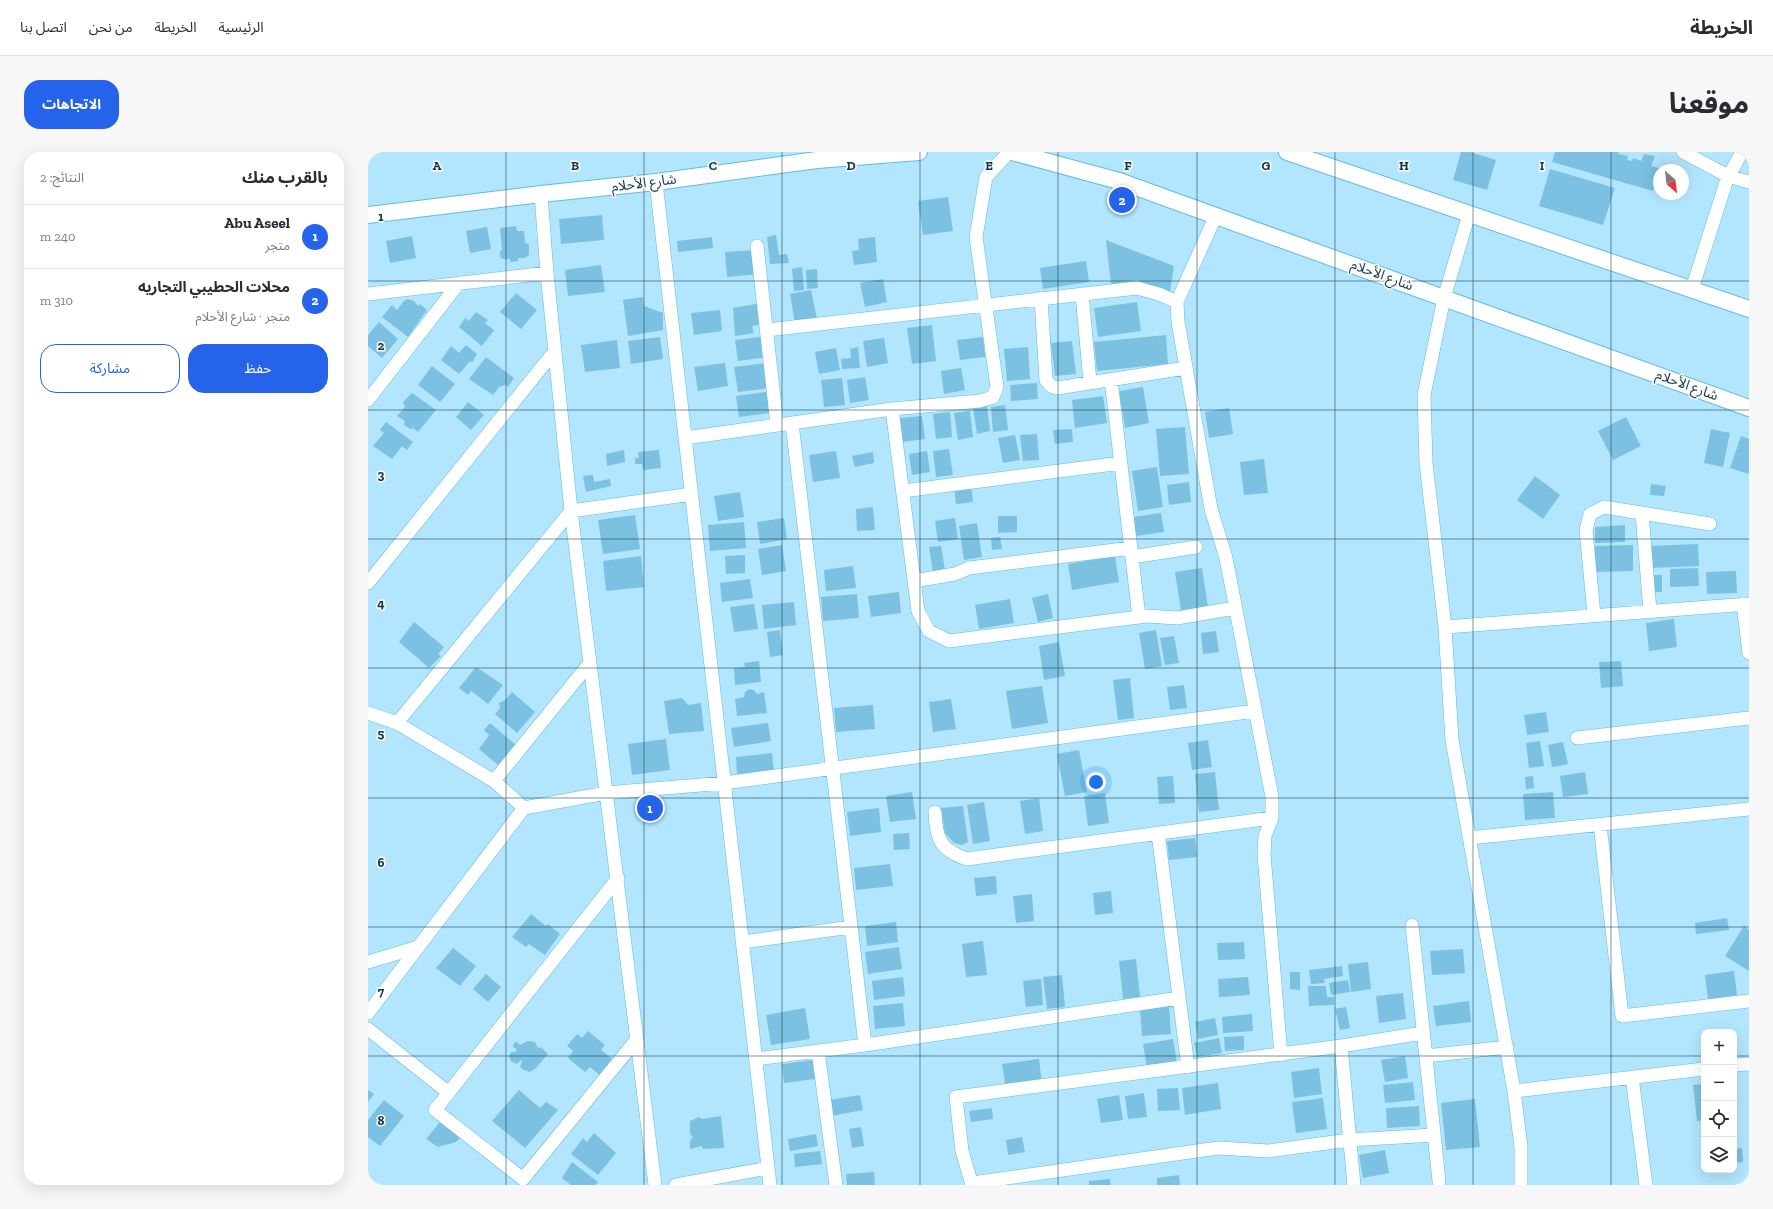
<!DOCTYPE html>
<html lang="ar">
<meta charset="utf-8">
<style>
body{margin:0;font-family:"Zilla Slab","Noto Sans Arabic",serif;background:#f7f7f7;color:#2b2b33;direction:rtl}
.controls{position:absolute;right:12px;bottom:12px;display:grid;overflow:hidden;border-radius:8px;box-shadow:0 4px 16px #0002}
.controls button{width:36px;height:36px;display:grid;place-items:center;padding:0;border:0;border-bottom:1px solid #e1e1e2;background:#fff;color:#2b2b33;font:20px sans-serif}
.compass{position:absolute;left:1285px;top:12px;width:36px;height:36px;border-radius:50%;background:#fff;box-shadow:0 4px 16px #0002;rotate:152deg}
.you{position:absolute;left:728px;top:630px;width:14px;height:14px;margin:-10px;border:3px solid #fff;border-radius:50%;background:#1a73e8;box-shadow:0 0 0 6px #1a73e833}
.badge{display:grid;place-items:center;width:26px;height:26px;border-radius:50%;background:#2563eb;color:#fff;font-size:13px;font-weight:700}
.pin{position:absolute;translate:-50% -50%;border:2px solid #fff;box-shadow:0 1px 4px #0006}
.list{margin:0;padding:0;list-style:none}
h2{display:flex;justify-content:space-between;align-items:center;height:52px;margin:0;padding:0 16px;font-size:17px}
h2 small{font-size:13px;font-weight:400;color:#7c7c81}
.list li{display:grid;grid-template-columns:26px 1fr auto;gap:12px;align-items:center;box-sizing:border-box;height:64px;padding:0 16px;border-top:1px solid #e1e1e2}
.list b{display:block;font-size:15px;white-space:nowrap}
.list p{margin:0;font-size:13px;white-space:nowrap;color:#7c7c81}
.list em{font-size:13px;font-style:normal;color:#7c7c81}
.actions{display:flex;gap:8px;padding:12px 16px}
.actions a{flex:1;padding:9px 0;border:1px solid #2563eb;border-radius:16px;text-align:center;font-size:14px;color:#2563eb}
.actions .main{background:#2563eb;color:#fff}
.icon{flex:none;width:22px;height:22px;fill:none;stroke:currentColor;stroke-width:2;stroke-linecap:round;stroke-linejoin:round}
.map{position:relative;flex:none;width:1381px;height:1033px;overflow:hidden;direction:ltr;border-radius:16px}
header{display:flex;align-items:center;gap:24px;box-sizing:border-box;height:56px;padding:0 20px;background:#fff;border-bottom:1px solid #e1e1e2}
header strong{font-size:19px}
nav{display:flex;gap:22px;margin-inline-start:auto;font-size:14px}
.intro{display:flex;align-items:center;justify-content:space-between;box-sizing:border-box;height:96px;padding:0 24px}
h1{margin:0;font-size:28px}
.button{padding:10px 18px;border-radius:16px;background:#2563eb;color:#fff;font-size:14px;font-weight:700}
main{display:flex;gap:24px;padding:0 24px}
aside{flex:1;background:#fff;border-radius:16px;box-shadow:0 4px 16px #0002}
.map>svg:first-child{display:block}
.building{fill:#7cc1e1}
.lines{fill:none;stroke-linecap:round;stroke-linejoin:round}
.minor-casing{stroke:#60bbe3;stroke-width:14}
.major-casing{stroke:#60bbe3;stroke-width:18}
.minor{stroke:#fff;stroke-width:13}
.major{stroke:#fff;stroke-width:16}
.grid{fill:none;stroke:#133a4b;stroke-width:1;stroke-opacity:0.55}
.labels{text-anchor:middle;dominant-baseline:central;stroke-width:3;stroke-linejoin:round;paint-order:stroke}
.street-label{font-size:14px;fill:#133a4b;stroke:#fdfdfd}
.grid-label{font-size:13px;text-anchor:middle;font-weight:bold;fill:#133a4b;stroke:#fdfdfd;stroke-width:3;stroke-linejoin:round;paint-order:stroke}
</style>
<header>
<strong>الخريطة</strong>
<nav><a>الرئيسية</a><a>الخريطة</a><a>من نحن</a><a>اتصل بنا</a></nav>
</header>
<div class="intro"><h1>موقعنا</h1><a class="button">الاتجاهات</a></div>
<main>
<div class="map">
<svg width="1381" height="1033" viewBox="0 0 1381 1033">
<rect width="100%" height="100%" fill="#b2e5fe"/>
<!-- building -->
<path class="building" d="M1093,0H1102L1128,8L1119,38L1085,28Z
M1187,0H1251L1250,2L1260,4L1259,8L1264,9L1265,6L1273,9L1276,2L1287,4L1283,14L1291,16L1285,39L1184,10Z
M1182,17L1247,36L1235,73L1171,54Z
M580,45L585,79L555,83L550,49Z
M234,63L236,88L193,92L191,67Z
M148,74L149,79H156L157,91L161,92V103L157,106H150V109L142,110V107H134L132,104V99L134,98L132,76Z
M119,75L123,97L102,101L98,79Z
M408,83L411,103L419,102L421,111L402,112L399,85Z
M44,84L48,106L22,111L18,89Z
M344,85L345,96L310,100L309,89Z
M507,85L509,110L486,113L484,99L491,98L490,87Z
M738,88L806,114L802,140L769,128L743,132Z
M389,98L391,122L359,125L357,100Z
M718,109L721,130L675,137L672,116Z
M233,113L237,140L200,144L197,118Z
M434,115L436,138L426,139L424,117Z
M449,117L450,136L439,137L438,118Z
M515,127L519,150L497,155L492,131Z
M443,138L449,167L427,171L422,142Z
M148,141L169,158L153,177L132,160Z
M275,145L276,154L295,161V178L260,184L255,148Z
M39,147L46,149L50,154L52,152L59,158L40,185L14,165L24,153L29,158L35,150Z
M769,150L773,179L730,185L726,156Z
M393,151L394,172L384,174L386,181L367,184L365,156Z
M352,158L354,179L326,183L323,161Z
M108,160L120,168L117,171L126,178L114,194L91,175L97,166L101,169Z
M11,170L30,187L14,206L0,194V183Z
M564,173L568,209L544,212L539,176Z
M798,183L800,212L729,219L726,190Z
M398,184L400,205L370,209L367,188Z
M292,185L295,207L263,212L260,189Z
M615,185L617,205L592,208L589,188Z
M516,186L520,211L499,215L495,189Z
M249,188L252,216L217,220L213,193Z
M704,189L708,222L687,224L683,191Z
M98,193L109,202L104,211L102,209L91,222L73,208L83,194L91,201Z
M490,195L492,216L474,217L473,207L483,206L482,197Z
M660,195L662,227L639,229L636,197Z
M468,196L472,218L451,222L447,200Z
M118,205L146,226L140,235L138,233L131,235L125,243L101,227Z
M357,211L360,234L330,239L326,215Z
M398,211L402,236L370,240L366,215Z
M64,214L87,232L72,250L50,233Z
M593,216L597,238L576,242L573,219Z
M497,225L501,248L482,251L479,228Z
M474,226L477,253L456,255L453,228Z
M669,231L670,247L643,249L642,233Z
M775,235L781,271L757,276L751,239Z
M398,240L402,261L371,265L368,244Z
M44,241L68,258L50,280L45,276L42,277L36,273L37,269L29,264L37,255L35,250Z
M735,244L739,271L707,276L704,248Z
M100,250L116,263L103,278L88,265Z
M637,253L640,278L625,280L623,255Z
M619,254L622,279L609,282L605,256Z
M861,256L865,282L841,286L837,260Z
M602,259L605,285L590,288L586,261Z
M582,260L584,285L568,287L565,262Z
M554,264L557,287L534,290L532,266Z
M1258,265L1273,294L1245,308L1230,279Z
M18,270L45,290L39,298L34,294L24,307L5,294L16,281L12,278Z
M817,275L821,322L792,324L788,277Z
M704,277L705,290L687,292L685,278Z
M1343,277L1362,281L1355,315L1336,311Z
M669,282L671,308L655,309L652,283Z
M647,283L652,308L635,311L630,286Z
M1373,284L1381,287V322L1362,316Z
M581,297L585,323L568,325L565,299Z
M256,298L257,310L239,314L238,302Z
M291,298L293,316L275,318L274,312H267V306H271L270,300Z
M468,299L472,326L445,330L441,303Z
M559,299L562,320L544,323L541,302Z
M505,300L506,311L487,315L484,304Z
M896,307L900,341L876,343L872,310Z
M789,315L795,355L770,359L764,319Z
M225,323L226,330L242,327L243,334L218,340L215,324Z
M1167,324L1192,343L1175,367L1149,348Z
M821,330L823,350L801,353L799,333Z
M603,332L605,350L588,352L586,334Z
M1283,332L1298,334L1296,344L1282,343Z
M372,340L376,365L350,369L346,344Z
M505,355L507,378L489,379L488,357Z
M793,361L796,380L768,384L765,365Z
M267,363L272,397L235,402L230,368Z
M630,364H649V380L630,381Z
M416,366L419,387L392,392L389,370Z
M587,366L590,387L570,390L567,369Z
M376,370L378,396L342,399L340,373Z
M609,371L614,405L596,408L591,374Z
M1257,373V390L1227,391V375Z
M632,385L634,397L624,398L623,386Z
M1330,392L1331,414L1282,416L1281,394Z
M414,393L418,419L394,423L390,397Z
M1265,393V419L1227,420V394Z
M573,394L577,418L565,420L561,395Z
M377,403V421L358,422L357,404Z
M273,404L276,435L238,439L235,409Z
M747,404L751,430L704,438L700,412Z
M485,414L488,436L458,439L456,418Z
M834,416L840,455L813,459L807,420Z
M1330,416L1331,434L1302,435V417Z
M1368,419L1369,441L1339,442L1338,420Z
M1285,423H1294V440H1286Z
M382,427L385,446L354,450L352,431Z
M531,440L533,461L503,465L500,444Z
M489,442L491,466L455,469L453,445Z
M680,442L685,466L670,470L664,446Z
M642,447L646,471L611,477L607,453Z
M426,450L428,473L396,477L394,453Z
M386,452L390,477L366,480L362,455Z
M1306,467L1309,495L1281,499L1278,471Z
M46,470L76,495L70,502L73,504L61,516L31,490Z
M412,478L415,503L402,505L399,480Z
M788,478L794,514L777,517L771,481Z
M848,479L851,500L835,502L833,481Z
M806,484L811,511L797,513L792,486Z
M691,490L697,524L676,528L671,494Z
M391,509L393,530L367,533L366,516L377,515L376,511Z
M1253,509L1255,534L1233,536L1231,510Z
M108,515L135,533L120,552L103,539L100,543L91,536Z
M762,526L766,566L750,568L745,528Z
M816,533L819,556L802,558L799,535Z
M674,534L680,571L644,577L638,539Z
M381,537L386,538L389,542L396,540L399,561L369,564L367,547L376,545L377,540Z
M144,540L167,560L149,581L127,562L132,556L131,551L137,548Z
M314,546L320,553L333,551L336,579L301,582L296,549Z
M583,547L588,577L565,580L561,550Z
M505,553L507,577L468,580L466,556Z
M1178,560L1181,580L1159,583L1156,563Z
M122,571L148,593L130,613L111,597L121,583L116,578Z
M400,571L403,589L366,595L363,576Z
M298,587L302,618L264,623L260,592Z
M840,588L844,615L824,618L820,591Z
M1172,589L1176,614L1161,616L1158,591Z
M1195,590L1200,612L1184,615L1180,593Z
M711,598L719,640L697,644L689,602Z
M404,601L406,620L369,623L368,605Z
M847,620L851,658L831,660L827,622Z
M1217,620L1220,642L1195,645L1192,624Z
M805,624L807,651L791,652L789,625Z
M1165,624L1166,636L1158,637L1157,625Z
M544,640L548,667L522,670L518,644Z
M1185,640L1187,666L1157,668L1155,642Z
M737,641L741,671L720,674L716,644Z
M671,646L675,679L657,682L652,649Z
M616,650L622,689L605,692L599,653Z
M595,654L600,690L594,693L586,691L577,681L573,656Z
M511,656L513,680L482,684L479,660Z
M541,681L542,697L526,698L525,682Z
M827,686L829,705L801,708L799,689Z
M522,712L525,734L488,738L486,716Z
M628,724L629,742L608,744L606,726Z
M743,739L745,761L727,763L725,741Z
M664,742L666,769L648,771L645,744Z
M163,762L178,774L180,772L192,782L177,803L161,792L158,795L144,785Z
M1359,766L1361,778L1328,782L1327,771Z
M528,770L530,790L499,794L497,774Z
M1376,774L1381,778V819L1357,804Z
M615,789L619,823L598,825L594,792Z
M876,790L877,807L850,808L849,791Z
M531,795L534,817L500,822L497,800Z
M85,796L108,814L92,834L68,816Z
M1095,797L1097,821L1064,823L1062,799Z
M768,807L772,845L755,847L751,809Z
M1000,810L1003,837L983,840L980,812Z
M974,814L975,824L956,827L957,831L943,832L941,818Z
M1366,819L1369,843L1340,847L1337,823Z
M922,820H932V838L922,837Z
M118,822L133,835L120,850L105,837Z
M694,823L697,855L679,857L675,825Z
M535,825L537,844L506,848L504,829Z
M880,825L882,843L851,845L850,827Z
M673,827L675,853L658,855L655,829Z
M980,828L982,840L963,843L961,831Z
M940,834H958L959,845H966V853L941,854Z
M1035,841L1038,867L1011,871L1008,844Z
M1101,849L1103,870L1068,874L1065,854Z
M535,851L537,874L507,877L505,854Z
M801,854L803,882L774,884L772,857Z
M978,855L982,876L972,878L967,857Z
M437,856L442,887L403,893L398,863Z
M884,862L885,879L855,881L854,865Z
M847,866L850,883L830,887L827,870Z
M220,879L237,893L233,898L247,909L235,926L222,915L217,920L200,906L205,899L199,894L209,882L214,886Z
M876,884V898L857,899L856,885Z
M851,886L854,901L829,905L826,891Z
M805,887L809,911L779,916L775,892Z
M160,889L167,890L170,896L173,895L180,902L168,916L162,920L156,918L152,915L154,910L153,908L149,912L143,909L141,904L143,900H147L149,898L145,895L146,891L149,890L152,893Z
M1037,904L1040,926L1017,930L1013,908Z
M671,907L674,932L638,937L634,912Z
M445,908L447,927L416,931L414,912Z
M951,916L954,942L926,946L923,920Z
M1045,930L1047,948L1017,951L1015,933Z
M850,931L853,957L817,963L814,936Z
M1336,932V968L1329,969L1325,933Z
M810,936L812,958L790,959L789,937Z
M0,938L6,942L0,950Z
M151,938L172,956L178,950L190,958L157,996L124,969Z
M776,941L779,965L760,967L757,944Z
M492,943L495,958L463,964L461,948Z
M751,943L755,968L733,971L729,947Z
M955,946L959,977L928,981L924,950Z
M1107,947L1112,995L1078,998L1073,951Z
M16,948L36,964L12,994L0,985V968Z
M1051,954L1052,974L1019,976L1018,956Z
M624,956L625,967L603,970L601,959Z
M353,964L356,996L335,997L334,994L322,997V989L325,985L322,982V969L331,965L334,967Z
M72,970L93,985L88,990L70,995L58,987Z
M493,975L496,994L484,996L481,977Z
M226,981L248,1001L230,1023L203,1002L215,986L219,990Z
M448,982L450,994L422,999L420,987Z
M654,985L657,1000L640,1003L638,988Z
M1374,996L1375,1010L1366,1011V997Z
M1017,998L1021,1021L995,1026L991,1003Z
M452,999L454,1012L427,1015L426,1002Z
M204,1010L230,1030L227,1033H203L194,1026Z
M506,1020L507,1033H479L478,1022Z
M811,1023L812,1033H789V1026Z
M742,1027L743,1033H721V1029Z"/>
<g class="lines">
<defs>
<path id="minor" d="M1315,0L1360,24L1381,30
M288,30L402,1033
M173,42L179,121L203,359L287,1033
M1101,62L1076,146L1056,243L1058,311L1077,475L1084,588L1146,939L1153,995V1033
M848,63L809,150L810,170L843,357L858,406L904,645V666L897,684L896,703L913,903
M389,94L409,273
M1324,137L1359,27L1374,0
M0,142L179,121
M714,142L722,230
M673,146L678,228L683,234L689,236L818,216
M399,178L769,136L791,142L809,150
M743,228L771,465
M0,248L91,131
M524,257L550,459L561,479L581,489L779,464L809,466L867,456
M424,271L497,893
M317,286L524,257L612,249L625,245L629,235L608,85L618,25L641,0
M535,339L753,311
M1274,361L1282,459
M764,405L828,395
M546,429L587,422L601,416L763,396
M0,431L186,200
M1375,452L1381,501
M1226,463L1218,378L1222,362L1236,355L1342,372
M1077,475L1381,452
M0,561L29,571L126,629L156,656
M29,571L203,359L324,342
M1209,586L1381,566
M126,629L221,512
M567,660C568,687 572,698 599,707L904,666
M1232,673L1254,864L1381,849
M790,681L820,915
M1101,686L1381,657
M250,726L67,958L155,1027L269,887
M1044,773L1071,1029
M375,790L483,775
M0,810L50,795
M0,861L156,656L238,641L356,631L887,559
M0,877L81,941
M973,894L986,1033
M450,899L468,1033
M1058,904L1139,895
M388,907L497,893L811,846
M1366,913L1381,912
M1264,925L1278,1033
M1146,939L1336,917
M604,1031L850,996L900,999L981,988L1066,983
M308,1033L400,1016
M604,1033L594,999L588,945L973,894L1055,881"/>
<path id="major" d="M644,0L751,29L1381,256
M919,0L1381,157
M0,63L173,42L288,30L449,8L551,0"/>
</defs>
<!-- minor casing -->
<use href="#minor" class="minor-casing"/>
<!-- major casing -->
<use href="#major" class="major-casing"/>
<!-- minor -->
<use href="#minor" class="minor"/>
<!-- major -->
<use href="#major" class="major"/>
</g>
<!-- grid -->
<path class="grid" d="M138,0V1033M276,0V1033M414,0V1033M552,0V1033M690,0V1033M829,0V1033M967,0V1033M1105,0V1033M1243,0V1033M0,129H1381M0,258H1381M0,387H1381M0,516H1381M0,646H1381M0,775H1381M0,904H1336M1366,904H1381"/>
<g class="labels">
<!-- street labels -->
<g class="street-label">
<text transform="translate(276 31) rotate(-7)">شارع الأحلام</text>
<text transform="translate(1014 123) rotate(20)">شارع الأحلام</text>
<text transform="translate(1319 233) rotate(20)">شارع الأحلام</text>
</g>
</g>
<g class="grid-label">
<text x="69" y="18">A</text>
<text x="207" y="18">B</text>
<text x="345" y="18">C</text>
<text x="483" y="18">D</text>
<text x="621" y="18">E</text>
<text x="760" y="18">F</text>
<text x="898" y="18">G</text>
<text x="1036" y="18">H</text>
<text x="1174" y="18">I</text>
<text x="13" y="69">1</text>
<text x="13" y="198">2</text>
<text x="13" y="327">3</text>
<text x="13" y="456">4</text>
<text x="13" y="586">5</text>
<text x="13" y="715">6</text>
<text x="13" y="844">7</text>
<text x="13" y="973">8</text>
</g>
</svg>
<div class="controls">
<button>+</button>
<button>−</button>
<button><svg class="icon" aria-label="locate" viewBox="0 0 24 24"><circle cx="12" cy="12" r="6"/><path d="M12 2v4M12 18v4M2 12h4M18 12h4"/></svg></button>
<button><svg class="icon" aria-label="layers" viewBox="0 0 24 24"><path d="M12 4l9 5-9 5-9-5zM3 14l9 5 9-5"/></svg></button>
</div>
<svg class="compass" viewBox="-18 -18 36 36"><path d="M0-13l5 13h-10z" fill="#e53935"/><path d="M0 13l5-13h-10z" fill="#7c7c81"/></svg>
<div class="you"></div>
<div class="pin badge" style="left:282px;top:656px">1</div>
<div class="pin badge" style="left:754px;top:48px">2</div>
</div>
<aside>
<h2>بالقرب منك<small>النتائج: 2</small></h2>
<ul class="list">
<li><span class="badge">1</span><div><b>Abu Aseel</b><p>متجر</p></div><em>240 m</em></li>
<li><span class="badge">2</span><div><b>محلات الحطيبي التجاريه</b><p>متجر · شارع الأحلام</p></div><em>310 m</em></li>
</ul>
<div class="actions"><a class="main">حفظ</a><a>مشاركة</a></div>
</aside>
</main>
